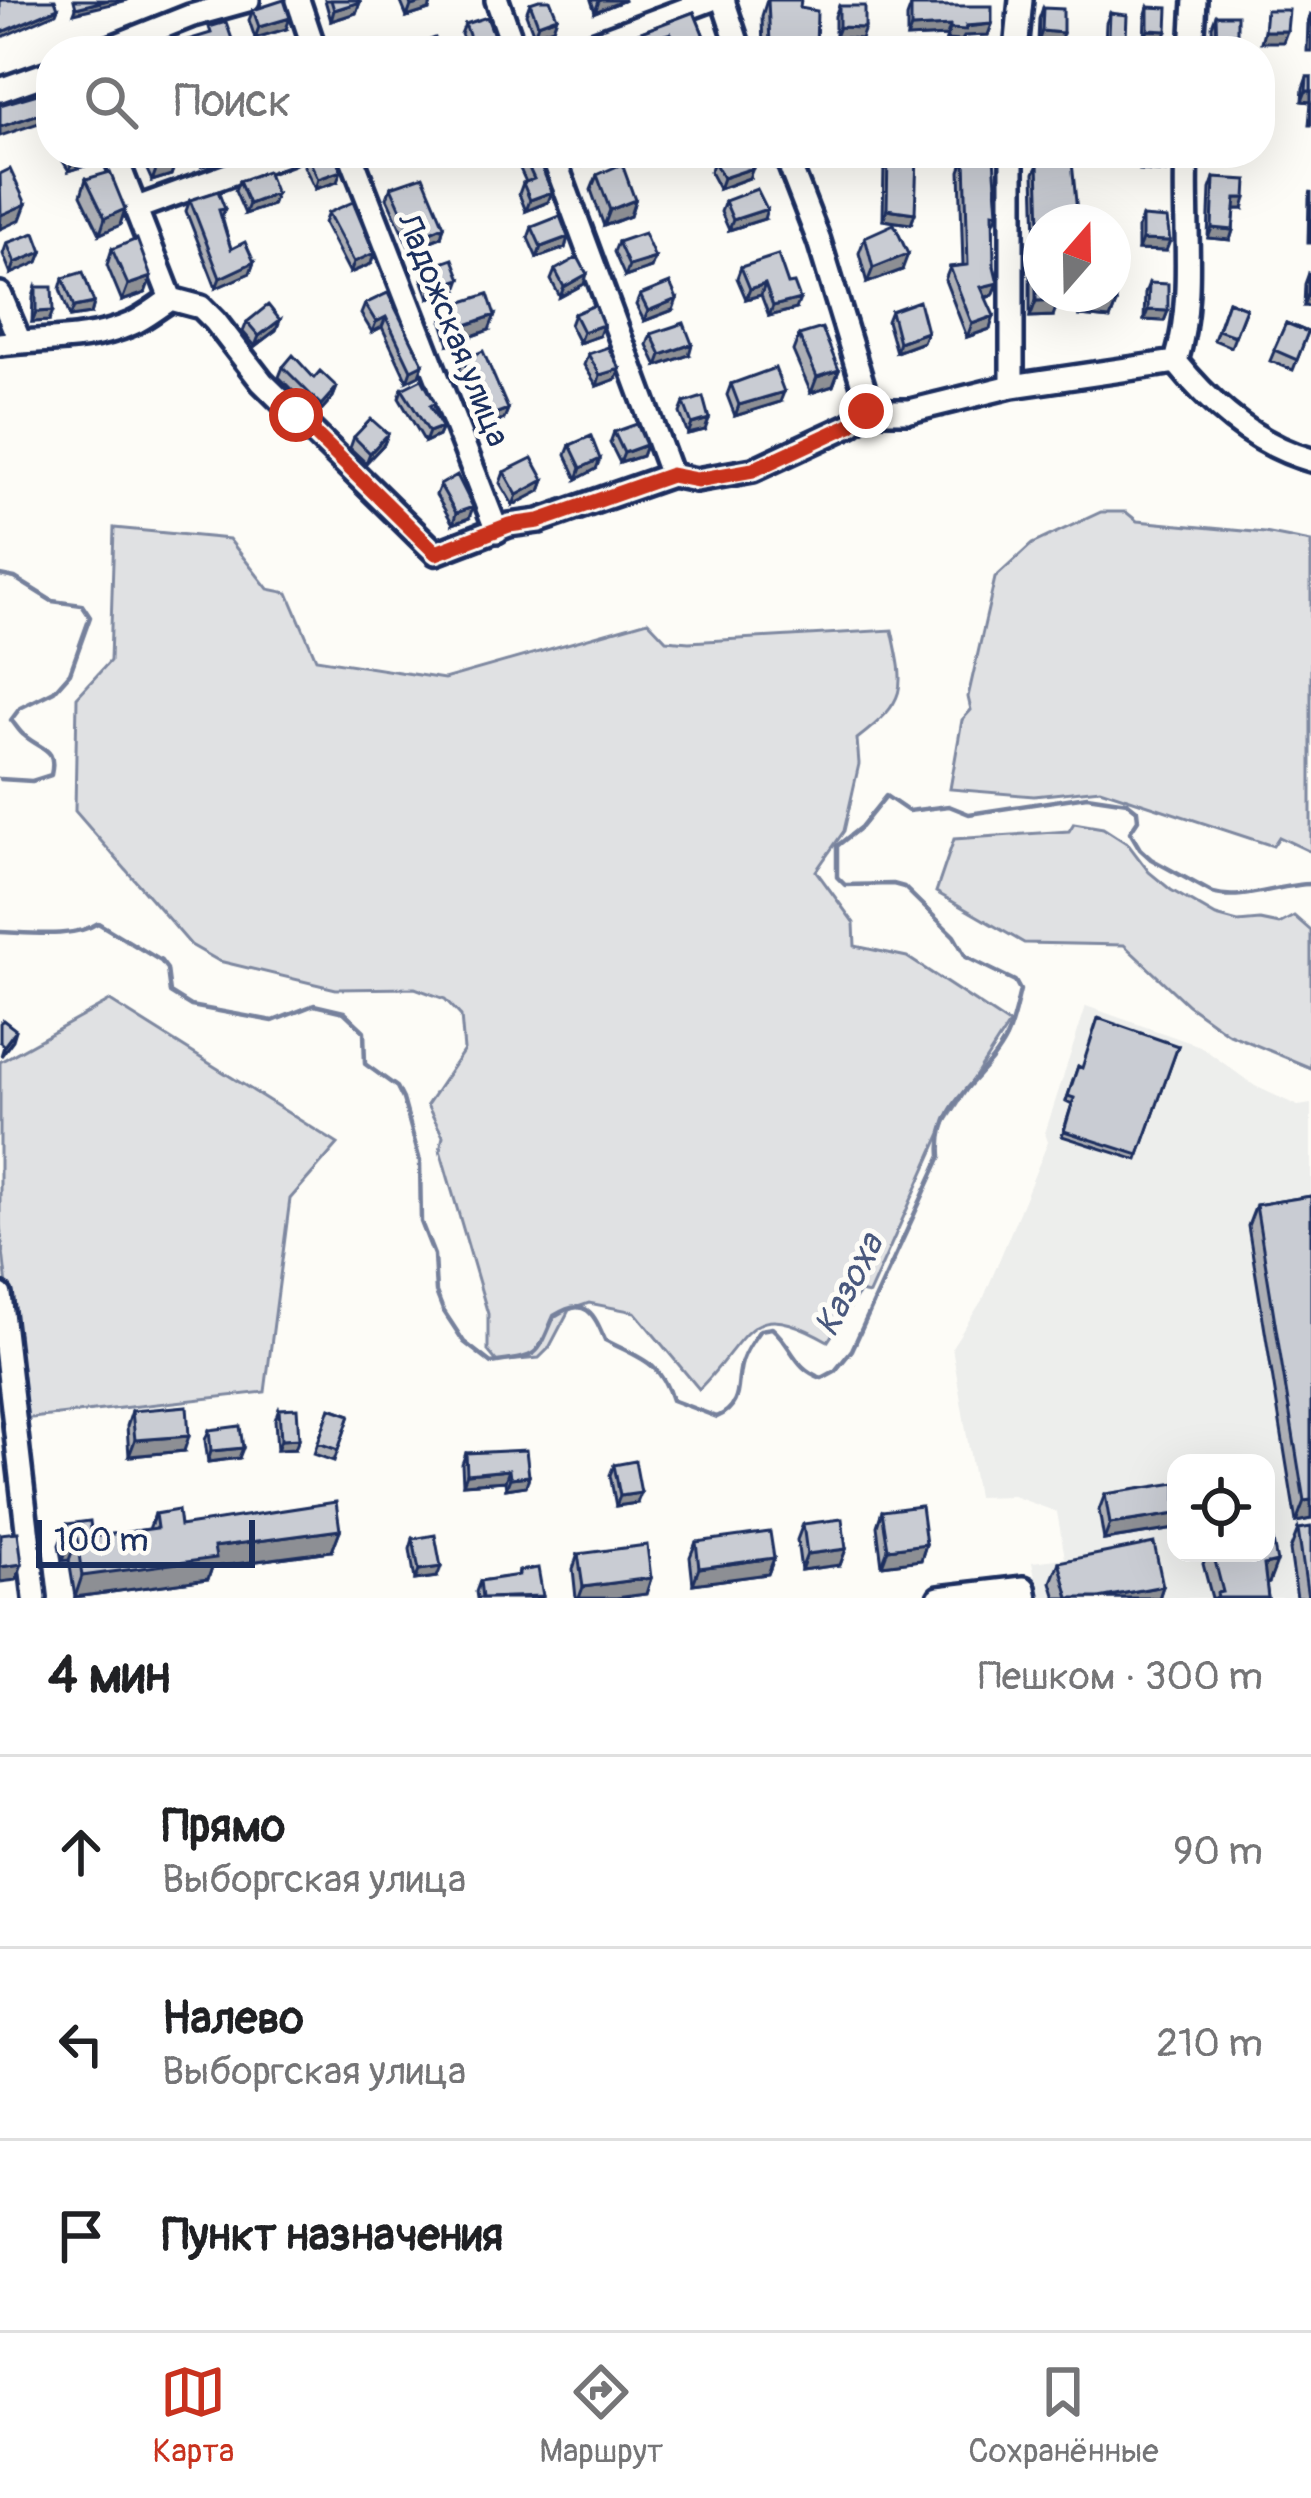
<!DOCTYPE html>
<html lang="ru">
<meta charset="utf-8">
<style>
body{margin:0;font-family:Pangolin,sans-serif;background:#f6f6f6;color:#202124}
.controls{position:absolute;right:36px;bottom:36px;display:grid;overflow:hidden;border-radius:24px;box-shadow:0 12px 48px #0002}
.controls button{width:108px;height:108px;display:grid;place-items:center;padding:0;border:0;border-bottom:3px solid #e0e0e0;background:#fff;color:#202124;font:60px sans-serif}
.compass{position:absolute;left:1023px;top:204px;width:108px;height:108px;border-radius:50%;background:#fff;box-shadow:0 12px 48px #0002;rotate:20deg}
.scale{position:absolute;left:36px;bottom:30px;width:219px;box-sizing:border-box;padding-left:12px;border:6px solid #1b2f5e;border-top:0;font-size:33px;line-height:42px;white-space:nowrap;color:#1b2f5e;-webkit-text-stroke:9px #fdfcf7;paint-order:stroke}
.stop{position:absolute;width:36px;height:36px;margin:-27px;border:9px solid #c8321e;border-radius:50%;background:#fff}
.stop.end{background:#c8321e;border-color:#fff;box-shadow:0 3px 12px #0008}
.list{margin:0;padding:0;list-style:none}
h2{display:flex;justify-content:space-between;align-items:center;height:156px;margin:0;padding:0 48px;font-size:51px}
h2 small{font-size:39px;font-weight:400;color:#757577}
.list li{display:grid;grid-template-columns:78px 1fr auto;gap:36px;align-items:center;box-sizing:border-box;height:192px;padding:0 48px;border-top:3px solid #e0e0e0}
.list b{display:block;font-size:45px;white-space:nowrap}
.list p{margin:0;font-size:39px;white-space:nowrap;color:#757577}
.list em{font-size:39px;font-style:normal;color:#757577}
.icon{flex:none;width:66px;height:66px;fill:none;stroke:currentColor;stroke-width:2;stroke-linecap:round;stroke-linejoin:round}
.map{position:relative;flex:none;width:1311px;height:1598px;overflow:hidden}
.search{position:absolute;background:#fff;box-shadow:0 12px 48px #0002;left:36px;right:36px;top:36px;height:132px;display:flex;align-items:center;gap:30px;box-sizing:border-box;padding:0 42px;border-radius:48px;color:#757577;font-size:45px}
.sheet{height:732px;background:#fff}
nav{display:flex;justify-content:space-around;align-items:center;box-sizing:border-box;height:168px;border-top:3px solid #e0e0e0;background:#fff;font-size:33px;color:#757577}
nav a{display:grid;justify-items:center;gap:6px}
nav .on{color:#c8321e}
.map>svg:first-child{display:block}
.built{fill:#edeeec;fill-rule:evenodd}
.green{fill:#e0e1e3;stroke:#7e88a0;stroke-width:3}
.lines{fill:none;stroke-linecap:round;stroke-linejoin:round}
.stream{stroke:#76819c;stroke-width:4.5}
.minor-casing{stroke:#1b2f5e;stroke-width:30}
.minor{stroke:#fdfcf7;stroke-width:21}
.wall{fill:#adafb5;stroke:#1b2f5e;stroke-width:3}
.shaded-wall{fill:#8d8f94;stroke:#1b2f5e;stroke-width:3}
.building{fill:#c9ccd3;stroke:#1b2f5e;stroke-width:3}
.route{stroke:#c8321e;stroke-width:15}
.labels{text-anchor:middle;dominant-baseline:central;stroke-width:10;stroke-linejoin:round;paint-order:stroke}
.street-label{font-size:33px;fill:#1b2f5e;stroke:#fdfcf7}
.water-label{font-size:36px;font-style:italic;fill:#49587d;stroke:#fdfcf7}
</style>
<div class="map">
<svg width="1311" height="1598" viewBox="0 0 1311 1598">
<rect width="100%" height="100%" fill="#fdfcf7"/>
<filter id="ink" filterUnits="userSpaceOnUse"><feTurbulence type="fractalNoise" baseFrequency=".00833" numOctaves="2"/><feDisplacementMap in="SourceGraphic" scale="24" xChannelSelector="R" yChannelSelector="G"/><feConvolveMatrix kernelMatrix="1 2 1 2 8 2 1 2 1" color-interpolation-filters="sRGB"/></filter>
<g filter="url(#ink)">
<!-- built -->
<path class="built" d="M1086,1006L1200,1046L1255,1086L1298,1106L1311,1104V1598H1039L1032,1562L1065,1558L1057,1512L1013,1496L977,1497L952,1347L984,1297L1048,1142L1045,1133ZM1176,1463H1266V1553H1176Z"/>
<!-- green -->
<path class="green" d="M1101,512H1126L1137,521L1265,533L1311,542V852L1279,837L1273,846L1100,789L1034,796L950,789L962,720L971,710L968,697L995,578L1032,544Z
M114,528L229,539L268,589L288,593L316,659L444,679L648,621L666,640L689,642L892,630C905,689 908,700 857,739L859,764L844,831L816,871L854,923L855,946L907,957L1009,1024L946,1122L869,1294L860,1292L828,1341C747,1295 752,1336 699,1389L635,1312L589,1303L569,1310L549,1348L539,1358L497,1362L488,1351V1314L440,1150L443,1136L427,1105L464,1050L461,1016L445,999L415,988L336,989L219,961L191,945L75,811L77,697L110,661Z
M1074,823L1103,828L1128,844L1149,872L1171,890L1216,916L1238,922L1260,920L1279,924L1294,916L1311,931V1068L1227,1033L1188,1005L1124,945L1024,943L936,892L954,839L1069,831Z
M110,1001L338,1144L290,1199L265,1392L22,1419L0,1225V1062Z"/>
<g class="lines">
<!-- stream -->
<path class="stream" d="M0,575L15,578L52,601L82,605L90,617L70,673L54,691L20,708L11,720C16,725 19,732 25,736C43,751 57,747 51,775L32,781L0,779
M0,932C29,933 74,939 98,923L161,961L167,969L170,993L191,1006L273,1021L314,1005L344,1012L364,1031L365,1064L397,1087L403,1099L420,1161L421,1222L434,1255L436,1292L443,1310L464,1342L491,1363C539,1356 536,1359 554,1316C586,1295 594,1314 605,1340C641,1359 660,1361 672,1400L717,1417C747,1404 733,1379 744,1356C748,1347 754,1338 760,1330L772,1328C793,1346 794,1369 822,1378L835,1371L852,1350L941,1156C936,1099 985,1081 1006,1038C1013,1023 1016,1006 1020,990L1015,981L966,957L954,936L904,887L893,884L845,885L837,877V846L861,827L886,796L908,811L949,806L969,814L1087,796L1127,802L1137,810L1138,820L1130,832L1140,849L1151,859L1213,893C1242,902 1281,884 1311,884"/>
<defs>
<path id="minor" d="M298,0L315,51
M497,0L515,51
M723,0L740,51
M102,51L190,16L248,0
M574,51L710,0
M1016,51L1021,0
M1192,51L1195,0
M0,90L51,72
M114,153L171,299
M350,153L497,531
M552,153L671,475
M785,153L819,241L868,402
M1012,153V386
M137,208L288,153
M0,294L20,342
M171,299L201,307L215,321L262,382L436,553L509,525L539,521L671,475L696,480L753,470L850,425L862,416L868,402
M0,344C43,339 90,342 131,324C145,318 158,307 171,299
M1176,362C1196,294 1183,222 1187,153
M1176,362C1211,405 1256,445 1311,460
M868,402L883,411H910L1012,386L1176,362
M0,1295L35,1598
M939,1598L1024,1588L1026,1598"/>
</defs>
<!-- minor casing -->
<use href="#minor" class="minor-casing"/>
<!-- minor -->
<use href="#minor" class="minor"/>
</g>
<!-- wall -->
<path class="wall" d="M325,0H359L360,2L356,13L331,21Z
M400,0H432L429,10L407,17Z
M591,0H625L595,12Z
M767,0L800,8L816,51H763L762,16Z
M530,3L557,17L553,28L534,35L526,14Z
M839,6L861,39L835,37V16Z
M911,6L992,24L988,35L964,36L962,41L946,40L947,36L907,38V17Z
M1148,7L1163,41H1144L1145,17Z
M1043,8L1059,44L1038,42L1039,19Z
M253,10L286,29L255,38L249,20Z
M694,12L703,34L696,51H667L666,47L654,51H623L628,37Z
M1110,13L1126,38L1122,48L1105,45L1106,23Z
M1311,13V51H1307L1308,22Z
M1216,15L1237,51H1213L1212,26Z
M465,24L496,41L492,51H468L461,34Z
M1307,77H1311V125H1309L1311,102L1302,101L1303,88Z
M58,153H97L94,163L69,171Z
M144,153H170L175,164L171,175L152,181L142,159Z
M197,153H229L227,159L202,166Z
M518,153H541L540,165L552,192L548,202L526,211L519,194L523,183L526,182L516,160Z
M581,153H609L607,160L585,166Z
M1039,153H1060V163L1041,222V239H1036L1034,173L1039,163Z
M888,154L915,213L911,224L883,220L884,165Z
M307,155L337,182L315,189L304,166Z
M965,158L998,213L993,225L994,266L998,283L993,295L986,298L990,329L967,337L945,280L950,267L963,265L960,171Z
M714,162L749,178L719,189L710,172Z
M597,175L635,200L630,216L604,226L591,190Z
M1214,178L1243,209H1235L1233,230L1230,240L1208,238L1210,189Z
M86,179L120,225L100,234L81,195Z
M239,181L276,194L272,205L245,214L235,191Z
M391,187L444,226L441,237L410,249L387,198Z
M1311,191V243H1308L1309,198Z
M190,200L225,209L222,217L231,249L254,262L250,273L216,288L186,211Z
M725,201L764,219L729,230L721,212Z
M328,213L371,264L350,273L324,223Z
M1142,217L1166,251L1138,250V228Z
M532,227L568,237L565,248L537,258L528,238Z
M865,237L902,270L867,283L859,253Z
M618,242L655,258L651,268L625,277L614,252Z
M7,243L42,252L38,262L11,274L3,254Z
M112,249L145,293L122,301L107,265Z
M1036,259L1053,316L1030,317V275Z
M741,267L796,309L769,316L761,295L746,299L737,278Z
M425,269L457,290L429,298L422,279Z
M555,270L584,284L560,297L551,280Z
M1309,273L1311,306H1304L1305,284Z
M63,278L94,303L91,314L70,317L60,289Z
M1149,283L1168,311L1164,321L1144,320L1145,293Z
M36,287L49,321L32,322L33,297Z
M388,293L423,364L419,375L407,381L382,327L372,332L361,314L365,304Z
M1079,294H1113L1116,303L1110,319L1079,316Z
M640,295L673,310L644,321L636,305Z
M1228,301L1246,308L1231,347L1214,340Z
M447,307L489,330L449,344L442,322Z
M891,311L927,332L923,342L896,352L887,321Z
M574,314L599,336L579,343L570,325Z
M280,320L276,330L255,346L243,332L247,322Z
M1286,323L1308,332L1293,370L1270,361Z
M651,334L689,355L657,366L647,345Z
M799,335L839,370L833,386L811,393L793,351Z
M588,354L616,379L597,386L584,365Z
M463,360L508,409L504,419L481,428L471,408L473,403L459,371Z
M283,367L337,387L333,397L317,415L279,377Z
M731,384L780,402L735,416L727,395Z
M402,389L442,427L438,436L425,442L399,398Z
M684,403L705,430L688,434L680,413Z
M614,432L646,445L642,456L620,463L610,443Z
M388,434L384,444L366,463L350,448L354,437Z
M570,445L596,469L577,479L566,455Z
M504,472L544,480L540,491L513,505L500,483Z
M440,485L469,518L453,524L436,495Z
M1178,1046L1137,1160L1062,1136L1072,1104L1066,1101L1078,1066L1081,1068Z
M1311,1196V1519L1296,1522L1248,1226L1256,1205Z
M330,1408L350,1415L334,1461L314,1454Z
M279,1409L295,1449L277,1450L275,1420Z
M132,1411L184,1451L129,1456L127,1426Z
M209,1430L239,1458L208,1462L205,1440Z
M466,1453L529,1476L526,1486L506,1489L505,1481L463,1484L462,1464Z
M614,1465L637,1503L616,1506L610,1475Z
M1105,1494L1175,1529L1104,1540L1099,1510Z
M882,1511L926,1544L921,1560L882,1565L877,1526Z
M155,1514L180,1526L340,1530L332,1551L212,1567L208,1579L75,1597L69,1560L62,1561L59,1545L67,1524L92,1537L149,1529Z
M803,1524L846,1549L840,1565L801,1570L797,1540Z
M1298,1529L1311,1598H1297L1290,1550Z
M413,1539L437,1577L415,1580L410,1549Z
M696,1542L774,1558L768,1574L693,1584L690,1557Z
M1208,1553H1266L1269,1583L1266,1584L1268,1598H1212L1203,1564Z
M578,1554L651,1578L646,1594L616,1598H576L573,1569Z
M1059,1562L1163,1586L1159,1598H1056L1051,1582Z
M519,1571L543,1596L542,1598H477L476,1592L480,1581L517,1576Z"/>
<!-- shaded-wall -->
<path class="shaded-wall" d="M108,0H128L74,13L76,8Z
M432,0L429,10L407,17L411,6Z
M602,0H625L595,12L599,1Z
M360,2L356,13L331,21L334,10Z
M58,8L56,13L0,38V33Z
M557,17L553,28L534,35L538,24Z
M290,18L286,29L255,38L259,27Z
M992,24L988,35L964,36L962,41L946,40L950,29Z
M950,26L947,36L907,38L911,28Z
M839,27L865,28L861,39L835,37Z
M1148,30L1167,31L1163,41H1144Z
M1042,31L1063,33L1059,44L1038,42Z
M1264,31H1287L1283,42H1261Z
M671,33L666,47L654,51H629L631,45Z
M496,41L492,51H474V49Z
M1306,91H1311V102L1302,101Z
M51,110V119L0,136V127Z
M97,153L94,163L69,171L72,161Z
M214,153H229L227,159L202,166L206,155Z
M599,153H609L607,160L585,166L589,156Z
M1144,159L1170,161L1166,172L1140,170Z
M175,164L171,175L152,181L156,170Z
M753,168L749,178L719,189L723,178Z
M341,171L337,182L315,189L318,179Z
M552,192L548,202L526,211L530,200Z
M276,194L272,205L245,214L249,204Z
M1236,198H1246L1243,209H1232Z
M635,200L630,216L604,226L610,210Z
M26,204L20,220L0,229L1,215Z
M125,209L120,225L100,234L105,218Z
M767,209L764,219L729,230L733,220Z
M887,209L915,213L911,224L883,220Z
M444,226L441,237L410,249L414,239Z
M1212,228L1233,230L1230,240L1208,238Z
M568,237L565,248L537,258L541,247Z
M1142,240L1170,241L1166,251L1138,250Z
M42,252L38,262L11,274L15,263Z
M374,253L371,264L350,273L354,262Z
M908,254L902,270L867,283L873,268Z
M655,258L651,268L625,277L629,266Z
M254,262L250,273L216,288L220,278Z
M587,274L584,284L560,297L564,287Z
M151,277L145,293L122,301L128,285Z
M461,279L457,290L429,298L433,288Z
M998,283L993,295L976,300L981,287Z
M765,284L761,295L746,299L750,289Z
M1308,295L1311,296V306H1304Z
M677,299L673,310L644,321L648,311Z
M800,299L796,309L769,316L773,306Z
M1059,300L1053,316L1030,317L1036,301Z
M1084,300L1116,303L1110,319L1079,316Z
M94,303L91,314L70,317L74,307Z
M1148,310L1168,311L1164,321L1144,320Z
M53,311L49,321L32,322L36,312Z
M495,315L489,330L449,344L455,329Z
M994,316L990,329L967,337L972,324Z
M386,317L382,327L372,332L376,322Z
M280,320L276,330L255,346L259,336Z
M603,325L599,336L579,343L583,332Z
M927,332L923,342L896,352L899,342Z
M692,344L689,355L657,366L661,355Z
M423,364L419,375L407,381L411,370Z
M620,369L616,379L597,386L600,375Z
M839,370L833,386L811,393L817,377Z
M337,387L333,397L317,415L321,405Z
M784,392L780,402L735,416L739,405Z
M508,409L504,419L481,428L484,418Z
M709,419L705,430L688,434L692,424Z
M442,427L438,436L425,442L429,432Z
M388,434L384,444L366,463L370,453Z
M646,445L642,456L620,463L624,453Z
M600,459L596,469L577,479L581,468Z
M544,480L540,491L513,505L517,495Z
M473,507L469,518L453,524L456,513Z
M16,1030L13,1040L1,1056L4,1046Z
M189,1436L184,1451L129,1456L135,1440Z
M299,1439L295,1449L277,1450L281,1440Z
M243,1448L239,1458L208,1462L211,1451Z
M509,1470L505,1481L463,1484L467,1474Z
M529,1476L526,1486L506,1489L510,1478Z
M641,1493L637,1503L616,1506L620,1496Z
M1311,1500V1519L1296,1522L1304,1501Z
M1176,1514L1175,1529L1104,1540L1110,1524Z
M340,1530L332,1551L212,1567L208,1579L75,1597L82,1576L214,1547Z
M77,1539L69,1560L62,1561L69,1540Z
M926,1544L921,1560L882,1565L888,1549Z
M846,1549L840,1565L801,1570L807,1554Z
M774,1558L768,1574L693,1584L699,1568Z
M1277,1562L1269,1583L1256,1586L1264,1565Z
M22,1564L16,1580L0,1582V1567Z
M441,1567L437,1577L415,1580L419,1570Z
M651,1578L646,1594L616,1598H579L583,1587Z
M1163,1586L1159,1598H1099Z"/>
<!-- building -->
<path class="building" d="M0,0H55L58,8L0,33Z
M74,0H108L76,8Z
M284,0L290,18L259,27L253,10Z
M331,0H359L360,2L334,10Z
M409,0H431L411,6Z
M539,0H550L557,17L538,24L530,3Z
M768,0H801L800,8L817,11L816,51L770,43Z
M839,6H865V28L839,27Z
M911,6H992V24L966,26V30L950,29V26L911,28Z
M1148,7L1168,8L1167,31L1148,30Z
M1043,8L1063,9V33L1042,31Z
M1266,10H1289L1287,31H1264Z
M694,12L703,34L696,48L690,51H679L671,33L631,45L628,37Z
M1110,13L1127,15L1126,38L1109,35Z
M1216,15H1237V51H1217Z
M487,17L496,41L474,49L465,24Z
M226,22L234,45L215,51H181L178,43L211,33L209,27Z
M435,38L439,51H420L417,45Z
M295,40L299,51H262Z
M1307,77H1311V91H1306Z
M51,90V110L0,127V105Z
M68,153H95L72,161Z
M148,153H170L175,164L156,170Z
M315,153H334L341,171L318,179L307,155Z
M522,153H541L543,158L538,159L552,192L530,200L523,183L534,179Z
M736,153H747L753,168L723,178L714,162Z
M1043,153H1060V163L1072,162L1078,222H1041L1040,228L1038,163H1043Z
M1144,153H1170V161L1144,159Z
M888,154L917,156L915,213L887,209Z
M965,158H994L998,213L993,212L994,266L998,283L981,287L994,316L972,324L950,267L968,265Z
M622,164L635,200L610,210L597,175Z
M10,169L26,204L1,215L0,174Z
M267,171L276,194L249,204L239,181Z
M110,172L125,209L105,218L86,179Z
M423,176L444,226L414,239L391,187Z
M1214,178L1247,180L1246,198H1236L1233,230L1212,228Z
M757,189L767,209L733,220L725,201Z
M218,191L225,209L219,210L231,249L245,242L254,262L220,278L190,200Z
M353,202L374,253L354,262L328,213Z
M560,216L568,237L541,247L532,227Z
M1142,217L1167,219L1170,241L1142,240Z
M894,224L908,254L873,268L865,237Z
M35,233L42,252L15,263L7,243Z
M644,233L655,258L629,266L618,242Z
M137,239L151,277L128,285L112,249Z
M778,255L788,284L794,283L800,299L773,306L765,284L750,289L741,267Z
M578,257L587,274L564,287L555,270Z
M453,259L461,279L433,288L425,269Z
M1036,259L1041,260V294H1059V300L1036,301Z
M1113,271H1117L1116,303L1084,300V294H1113Z
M83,272L94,303L74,307L63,278Z
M1309,273L1311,274V296L1308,295Z
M670,283L677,299L648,311L640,295Z
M1149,283L1168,284V311L1148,310Z
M36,287H52L53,311L36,312Z
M388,293L423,364L411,370L386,317L376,322L365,304Z
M488,294L495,315L455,329L447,307Z
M919,301L927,332L899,342L891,311Z
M1228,301L1246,308L1235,336L1218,330Z
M268,305L280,320L259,336L247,322Z
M595,305L603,325L583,332L574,314Z
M684,323L692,344L661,355L651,334Z
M1286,323L1308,332L1297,360L1274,350Z
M822,328L839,370L817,377L799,335Z
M608,347L620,369L600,375L588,354Z
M483,351L508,409L484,418L475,398L479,396L463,360Z
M293,355L314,378L320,371L337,387L321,405L283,367Z
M775,368L784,392L739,405L731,384Z
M422,379L435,403L430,406L442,427L429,432L402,389Z
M703,397L709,419L692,424L684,403Z
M371,419L388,434L370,453L354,437Z
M637,424L646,445L624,453L614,432Z
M591,436L600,459L581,468L570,445Z
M532,458L544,480L517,495L504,472Z
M457,475L473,507L456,513L440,485Z
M1098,1018L1178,1046L1139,1155L1064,1131L1074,1098L1068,1096L1078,1066L1082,1068Z
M3,1020L16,1030L4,1046L0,1042V1023Z
M1311,1196V1500L1304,1501L1256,1205Z
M187,1406L189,1436L135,1440L132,1411Z
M297,1408L299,1439L281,1440L279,1409Z
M330,1408L350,1415L338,1450L318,1443Z
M240,1426L243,1448L211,1451L209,1430Z
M526,1450L529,1476L510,1478L509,1470L467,1474L466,1453Z
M635,1461L641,1493L620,1496L614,1465Z
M1176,1483V1514L1110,1524L1105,1494Z
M336,1502L340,1530L214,1547L216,1558L82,1576L77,1539L69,1540L67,1524L90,1521L92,1537L157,1528L155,1514L178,1510L180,1526Z
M921,1506L926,1544L888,1549L882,1511Z
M842,1519L846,1549L807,1554L803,1524Z
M1311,1527V1598H1308L1298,1529Z
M1271,1531L1277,1562L1264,1565L1268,1598H1218L1217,1593L1223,1592L1213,1553H1266V1532Z
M18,1532L22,1564L0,1567V1534Z
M770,1532L774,1558L699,1568L696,1542Z
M435,1535L441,1567L419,1570L413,1539Z
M1154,1543L1163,1586L1099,1598H1069L1059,1562Z
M647,1545L651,1578L583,1587L578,1554Z
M538,1568L543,1596L482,1598L480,1581L519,1575V1571Z"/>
</g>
<g class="lines" filter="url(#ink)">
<!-- route -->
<path class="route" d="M296,415L436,553L509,525L539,521L671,475L697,480L753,470L850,425L866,411"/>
</g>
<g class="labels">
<!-- street labels -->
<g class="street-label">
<text transform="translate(453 330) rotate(68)">Ладожская улица</text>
</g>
<!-- water labels -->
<g class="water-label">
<text transform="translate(849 1285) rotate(-63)">Казоха</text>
</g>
</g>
</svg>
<div class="controls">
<button><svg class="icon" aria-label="locate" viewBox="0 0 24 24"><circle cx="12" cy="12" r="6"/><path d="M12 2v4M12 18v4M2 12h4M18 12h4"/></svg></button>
</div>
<svg class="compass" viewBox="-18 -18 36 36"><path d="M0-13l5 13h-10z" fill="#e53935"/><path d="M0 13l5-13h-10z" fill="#757577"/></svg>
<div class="scale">100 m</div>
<div class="stop" style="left:296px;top:415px"></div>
<div class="stop end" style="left:866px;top:411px"></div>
<div class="search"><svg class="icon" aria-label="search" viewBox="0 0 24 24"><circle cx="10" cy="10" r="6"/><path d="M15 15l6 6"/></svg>Поиск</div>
</div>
<section class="sheet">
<h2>4 мин<small>Пешком · 300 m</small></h2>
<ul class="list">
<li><svg class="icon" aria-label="ahead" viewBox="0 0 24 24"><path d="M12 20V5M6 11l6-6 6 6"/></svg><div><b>Прямо</b><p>Выборгская улица</p></div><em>90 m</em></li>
<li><svg class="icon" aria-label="left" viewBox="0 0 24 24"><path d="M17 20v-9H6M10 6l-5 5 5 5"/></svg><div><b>Налево</b><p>Выборгская улица</p></div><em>210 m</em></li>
<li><svg class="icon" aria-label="arrive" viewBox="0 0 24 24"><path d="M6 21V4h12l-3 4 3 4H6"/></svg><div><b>Пункт назначения</b></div></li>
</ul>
</section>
<nav>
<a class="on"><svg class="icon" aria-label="map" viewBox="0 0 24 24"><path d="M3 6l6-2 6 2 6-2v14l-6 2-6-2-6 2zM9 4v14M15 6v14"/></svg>Карта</a>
<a><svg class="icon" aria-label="directions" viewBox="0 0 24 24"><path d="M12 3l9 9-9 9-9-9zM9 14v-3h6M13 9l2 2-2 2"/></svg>Маршрут</a>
<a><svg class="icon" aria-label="saved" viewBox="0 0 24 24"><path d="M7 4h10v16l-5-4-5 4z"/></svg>Сохранённые</a>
</nav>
